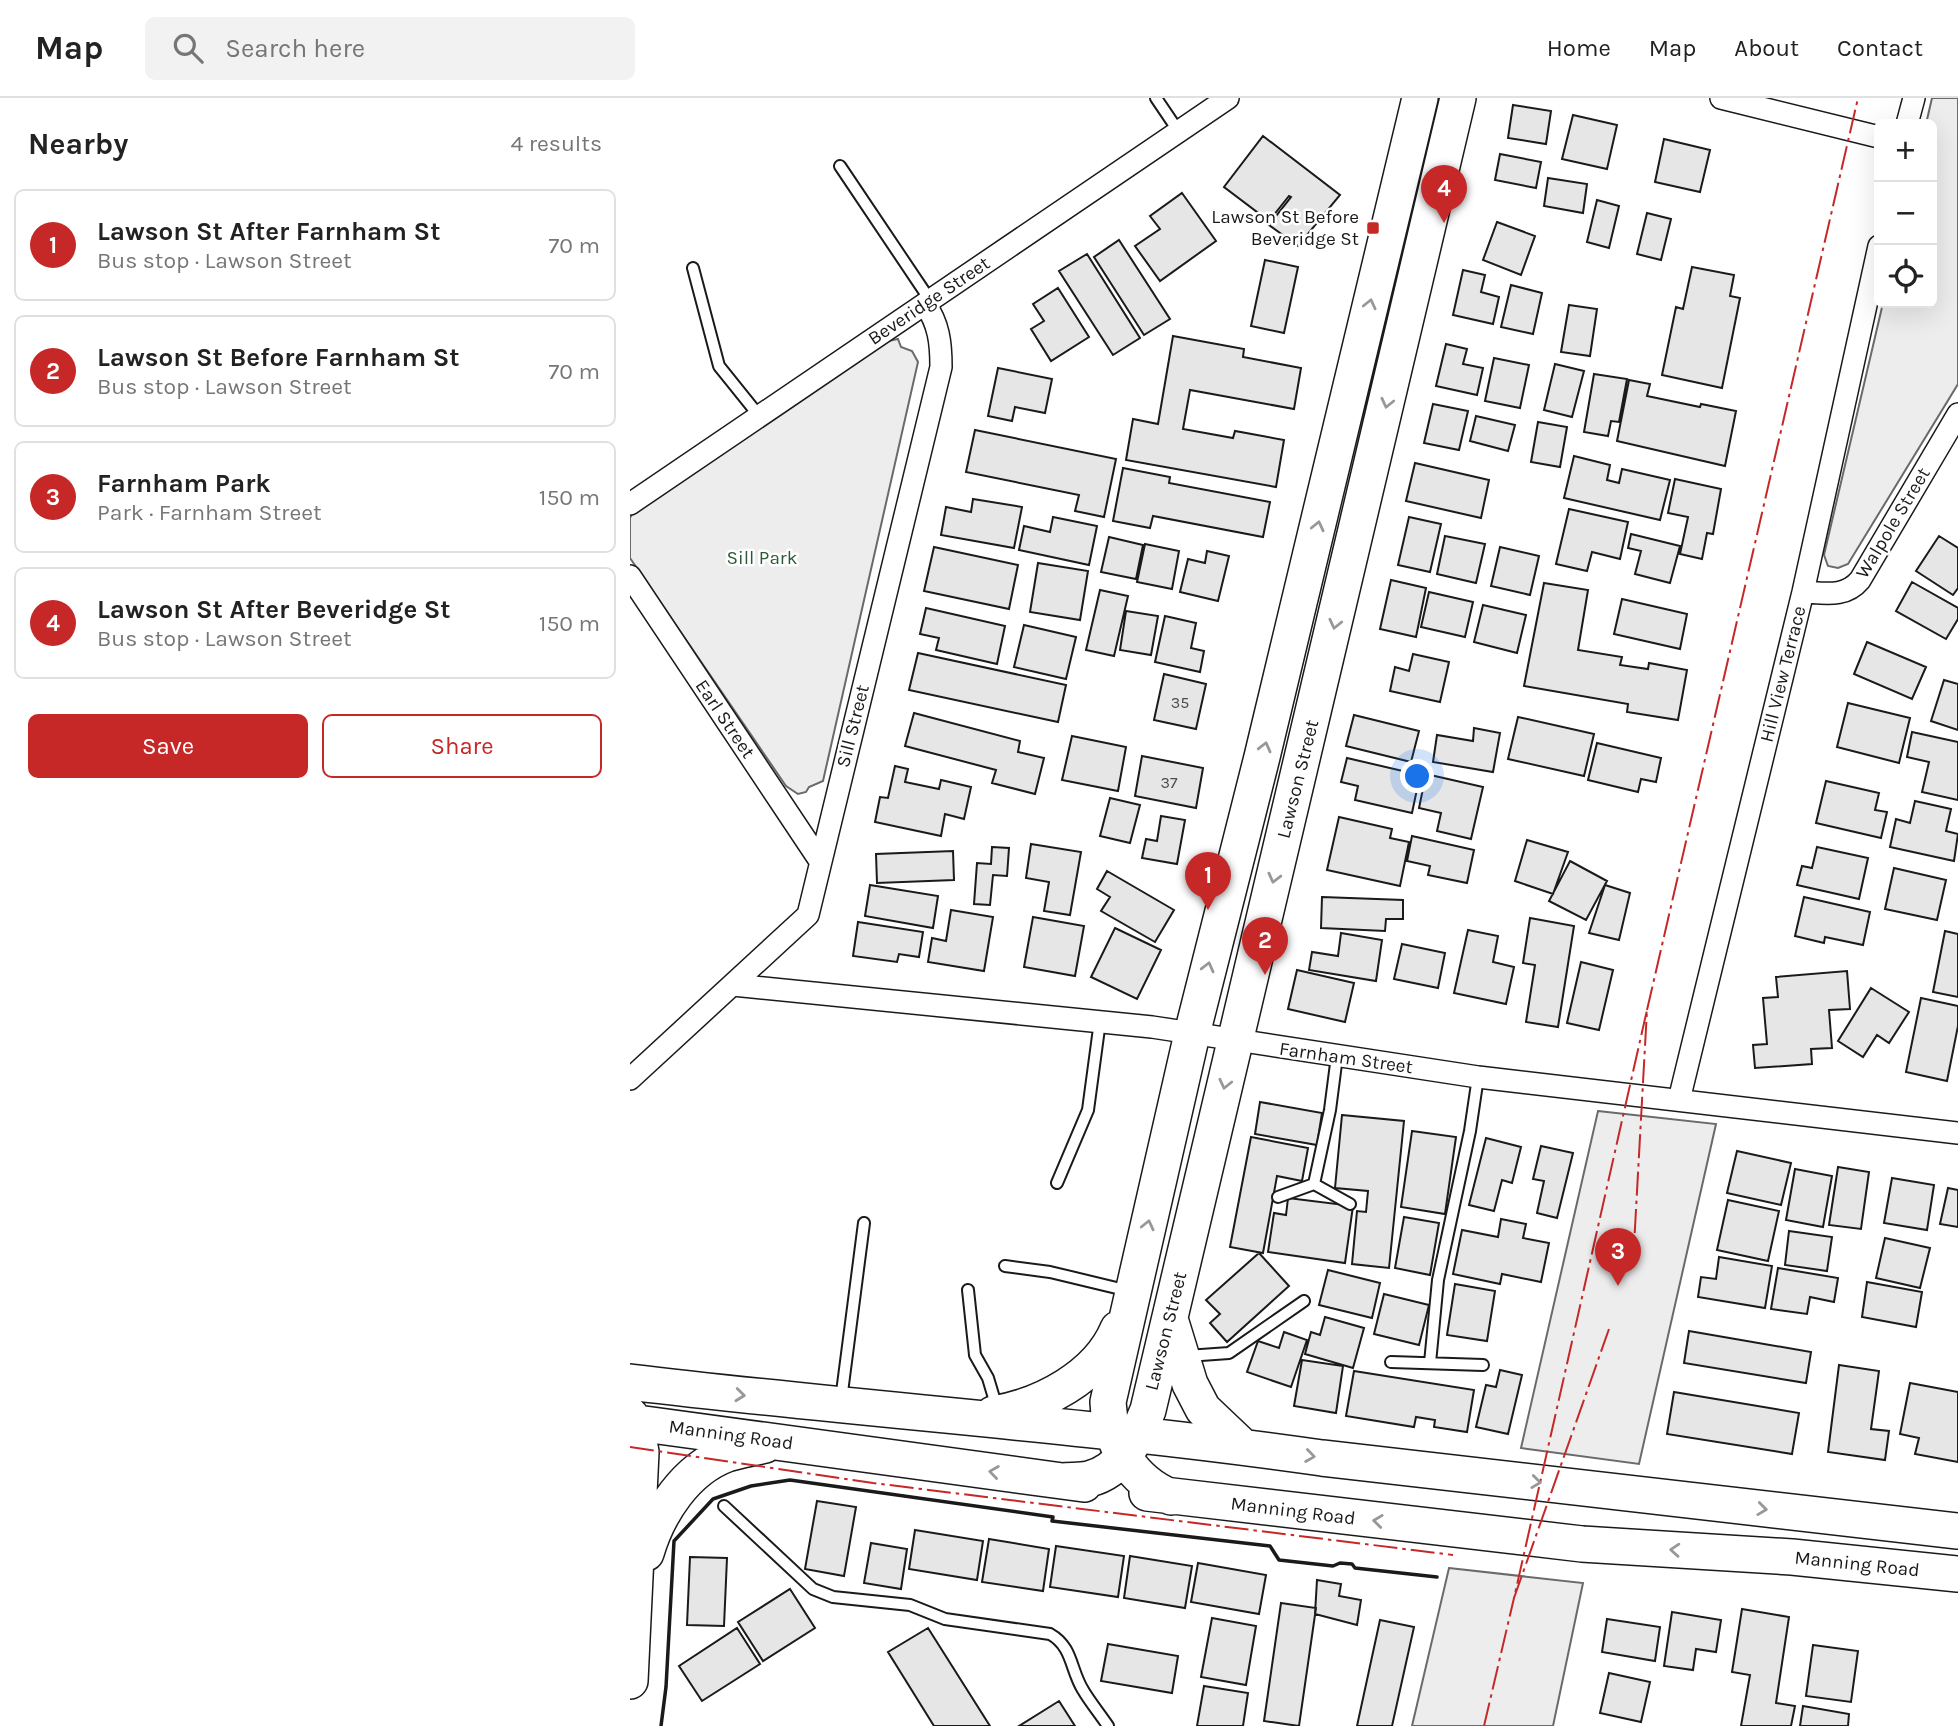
<!DOCTYPE html>
<meta charset="utf-8">
<style>
body{margin:0;font-family:Karla,sans-serif;background:#f2f2f2;color:#222}
.controls{position:absolute;right:21px;top:21px;display:grid;overflow:hidden;border-radius:10px;box-shadow:0 7px 28px #0002}
.controls button{width:63px;height:63px;display:grid;place-items:center;padding:0;border:0;border-bottom:2px solid #e0e0e0;background:#fff;color:#222;font:35px sans-serif}
.you{position:absolute;left:788px;top:679px;width:24px;height:24px;margin:-18px;border:5px solid #fff;border-radius:50%;background:#1a73e8;box-shadow:0 0 0 10px #1a73e833}
.badge{display:grid;place-items:center;width:46px;height:46px;border-radius:50%;background:#c62828;color:#fff;font-size:23px;font-weight:700}
.pin{position:absolute;translate:-50% -58px;filter:drop-shadow(0 2px 4px #0008)}
.pin::after{content:'';position:absolute;top:37px;width:24px;height:21px;background:inherit;clip-path:polygon(0 0,100% 0,50% 100%)}
.list{margin:0;padding:0;list-style:none}
h2{display:flex;justify-content:space-between;align-items:center;height:91px;margin:0;padding:0 28px;font-size:30px}
h2 small{font-size:23px;font-weight:400;color:#767676}
.list li{display:grid;grid-template-columns:46px 1fr auto;gap:21px;align-items:center;box-sizing:border-box;height:112px;margin:0 14px 14px;padding:0 14px;border:2px solid #e0e0e0;border-radius:10px}
.list b{display:block;font-size:26px;white-space:nowrap}
.list p{margin:0;font-size:23px;white-space:nowrap;color:#767676}
.list em{font-size:23px;font-style:normal;color:#767676}
.actions{display:flex;gap:14px;padding:21px 28px}
.actions a{flex:1;padding:16px 0;border:2px solid #c62828;border-radius:10px;text-align:center;font-size:24px;color:#c62828}
.actions .main{background:#c62828;color:#fff}
.icon{flex:none;width:38px;height:38px;fill:none;stroke:currentColor;stroke-width:2;stroke-linecap:round;stroke-linejoin:round}
.map{position:relative;flex:none;width:1328px;height:1628px;overflow:hidden}
header{display:flex;align-items:center;gap:42px;box-sizing:border-box;height:98px;padding:0 35px;background:#fff;border-bottom:2px solid #e0e0e0}
header strong{font-size:33px}
nav{display:flex;gap:38px;margin-inline-start:auto;font-size:24px}
.search{width:490px;height:63px;background:#f2f2f2;display:flex;align-items:center;gap:18px;box-sizing:border-box;padding:0 24px;border-radius:10px;color:#767676;font-size:26px}
main{display:flex}
aside{flex:1;background:#fff}
.map>svg:first-child{display:block}
.green{fill:#ededed;stroke:#6a6a6a;stroke-width:2}
.building{fill:#e6e6e6;stroke:#1a1a1a;stroke-width:2}
.lines{fill:none;stroke-linecap:round;stroke-linejoin:round}
.service-casing{stroke:#1a1a1a;stroke-width:14}
.minor-casing{stroke:#1a1a1a;stroke-width:24}
.primary-casing{stroke:#1a1a1a;stroke-width:38}
.service{stroke:#fff;stroke-width:10}
.minor{stroke:#fff;stroke-width:21}
.primary{stroke:#fff;stroke-width:35}
.wall{stroke:#1a1a1a;stroke-width:3.5}
.power{stroke:#c62828;stroke-width:2;stroke-dasharray:24 5 3.5 5;stroke-linecap:butt}
.oneway{stroke:#989898}
.poi-dot{fill:#c62828;stroke:#fff;stroke-width:2.5}
.labels{text-anchor:middle;dominant-baseline:central;stroke-width:5;stroke-linejoin:round;paint-order:stroke}
.number-label{font-size:16px;fill:#4d4d4d}
.poi-label{font-size:19px;fill:#1a1a1a;stroke:#fff;text-anchor:end}
.street-label{font-size:19px;fill:#1a1a1a;stroke:#fff}
.park-label{font-size:19px;fill:#2b5a34;stroke:#fff}
</style>
<header>
<strong>Map</strong>
<div class="search"><svg class="icon" aria-label="search" viewBox="0 0 24 24"><circle cx="10" cy="10" r="6"/><path d="M15 15l6 6"/></svg>Search here</div>
<nav><a>Home</a><a>Map</a><a>About</a><a>Contact</a></nav>
</header>
<main>
<aside>
<h2>Nearby<small>4 results</small></h2>
<ul class="list">
<li><span class="badge">1</span><div><b>Lawson St After Farnham St</b><p>Bus stop · Lawson Street</p></div><em>70 m</em></li>
<li><span class="badge">2</span><div><b>Lawson St Before Farnham St</b><p>Bus stop · Lawson Street</p></div><em>70 m</em></li>
<li><span class="badge">3</span><div><b>Farnham Park</b><p>Park · Farnham Street</p></div><em>150 m</em></li>
<li><span class="badge">4</span><div><b>Lawson St After Beveridge St</b><p>Bus stop · Lawson Street</p></div><em>150 m</em></li>
</ul>
<div class="actions"><a class="main">Save</a><a>Share</a></div>
</aside>
<div class="map">
<svg width="1328" height="1628" viewBox="0 0 1328 1628">
<rect width="100%" height="100%" fill="#fff"/>
<!-- green -->
<path class="green" d="M1302,0H1328V286L1218,466L1208,470L1198,468L1194,457L1253,205H1302V26H1296Z
M268,241L271,249L282,253L288,264L193,683L179,689L176,694L168,696L156,688L0,460V420L3,414L258,243Z
M968,1013L1086,1026L1009,1366L891,1350Z
M819,1470L953,1485L923,1628H782Z"/>
<!-- building -->
<path class="building" d="M883,7L921,13L916,46L878,40Z
M943,17L987,27L977,71L932,61Z
M633,38L710,97L668,148L639,127L661,99L659,98L639,123L594,89Z
M1034,41L1080,52L1070,94L1025,84Z
M870,56L911,64L906,90L865,82Z
M918,80L957,86L953,115L914,108Z
M552,95L586,143L530,183L505,148L530,131L520,118Z
M967,102L989,108L979,150L957,144Z
M1017,115L1041,121L1031,162L1007,156Z
M867,124L905,138L891,177L853,162Z
M489,142L540,221L514,237L464,159Z
M457,156L510,240L483,257L429,173Z
M635,162L668,169L654,235L621,228Z
M1062,169L1104,177L1100,198L1110,200L1092,290L1032,277L1046,209L1053,211Z
M833,172L855,177L851,194L869,199L863,226L823,217Z
M881,187L912,195L903,236L871,229Z
M428,190L459,239L421,263L401,231L414,223L403,206Z
M939,207L967,211L960,258L931,254Z
M543,238L614,251L613,259L671,270L664,311L560,292L553,331L603,340L605,333L654,342L646,389L496,362L503,321L528,326Z
M816,246L837,251L833,266L853,270L847,297L806,288Z
M864,260L899,267L890,310L855,303Z
M925,266L954,273L942,319L914,312Z
M368,270L422,281L415,315L385,309L382,323L358,318Z
M964,276L997,281L989,324L981,323L978,338L954,334Z
M999,282L1020,286L1017,298L1070,309L1071,306L1106,313L1095,368L987,343Z
M803,306L838,313L829,352L794,345Z
M846,318L885,327L878,353L840,343Z
M908,324L937,329L930,369L901,364Z
M345,332L486,361L474,419L445,413L449,397L336,374Z
M944,358L980,367L977,382L989,385L992,371L1040,382L1030,422L934,400Z
M785,365L859,382L851,420L776,403Z
M493,370L540,379L539,385L640,404L633,439L523,418L520,430L483,423Z
M1045,381L1091,391L1083,436L1077,435L1072,461L1050,456L1058,419L1038,415Z
M343,401L392,409L384,450L311,437L316,409L341,414Z
M939,411L998,424L990,461L962,454L957,473L926,466Z
M423,419L467,428L459,467L389,452L394,428L420,434Z
M779,419L811,426L800,474L768,467Z
M1001,436L1050,448L1040,485L1005,476L1011,453L998,450Z
M815,438L855,446L846,485L807,476Z
M1309,438L1328,450V490L1323,497L1286,473Z
M479,439L513,447L506,481L471,474Z
M515,446L549,453L542,491L507,484Z
M304,449L388,467L379,511L294,493Z
M870,449L909,458L900,497L861,488Z
M577,453L599,458L588,503L550,494L558,461L575,465Z
M408,465L458,473L450,522L400,514Z
M761,482L796,490L786,539L750,531Z
M1282,484L1328,510V521L1316,541L1266,513Z
M914,485L958,492L948,552L992,559L990,567L1018,571L1019,565L1057,572L1048,622L997,614L998,606L894,588Z
M470,492L498,498L484,558L456,552Z
M799,494L843,504L835,539L791,529Z
M992,501L1057,516L1050,551L984,536Z
M853,507L896,517L887,555L844,544Z
M296,510L375,528L367,566L306,552L309,540L290,536Z
M496,513L528,518L521,557L490,552Z
M535,518L566,525L561,550L574,553L570,574L525,564Z
M394,527L446,539L436,581L384,569Z
M1237,544L1296,569L1282,601L1224,576Z
M288,555L436,587L428,624L279,592Z
M783,556L819,564L810,604L760,593L765,569L779,573Z
M534,576L576,586L566,631L524,622Z
M1314,582L1328,586V632L1301,623Z
M1218,605L1280,620L1269,665L1207,649Z
M284,615L390,643L388,654L414,660L405,696L362,685L366,672L275,648Z
M724,617L789,633L781,664L716,648Z
M888,619L964,636L954,678L878,661Z
M844,630L870,635L863,674L803,664L807,637L843,643Z
M1282,634L1328,644V702L1292,694L1299,664L1277,659Z
M442,638L496,649L488,693L432,682Z
M967,645L1031,660L1026,684L1011,681L1008,694L958,682Z
M512,658L573,670L566,710L505,698Z
M717,660L790,677L782,715L725,702L728,688L711,684Z
M265,668L278,671L275,684L309,691L311,682L341,689L334,721L315,716L311,738L245,724L250,699L258,700Z
M796,676L853,689L841,741L807,733L811,715L789,710Z
M1196,683L1249,695L1245,712L1257,714L1251,740L1186,725Z
M480,700L510,707L500,745L470,738Z
M1285,703L1321,711L1316,733L1328,736L1324,763L1260,749L1266,721L1280,725Z
M531,718L555,722L547,766L512,760L516,741L527,743Z
M709,719L762,731L760,740L779,744L770,788L697,772Z
M782,738L844,752L837,785L798,777L800,768L777,763Z
M897,742L938,754L923,796L885,783Z
M401,746L451,754L440,817L414,813L419,784L396,780Z
M362,749L379,750L377,778L363,777L360,807L344,806L347,765L361,766Z
M1187,749L1238,760L1229,801L1167,787L1172,768L1182,770Z
M323,753L324,782L247,785L246,756Z
M940,763L977,783L956,822L919,803Z
M1264,770L1316,782L1307,822L1255,811Z
M477,773L544,812L525,844L471,813L480,799L467,791Z
M240,787L308,798L303,830L235,818Z
M975,787L1000,795L989,842L959,835Z
M692,799L773,802V821H756L755,833L691,830Z
M1174,799L1240,814L1233,847L1195,839L1194,845L1165,838Z
M321,812L363,819L354,873L298,864L302,840L316,843Z
M403,819L454,828L445,878L394,869Z
M900,820L944,828L928,929L896,924L905,867L893,865Z
M228,824L293,834L289,859L269,856L267,864L223,858Z
M485,830L531,852L507,901L461,879Z
M838,832L868,838L863,864L884,869L876,906L824,895Z
M1315,833L1328,836V899L1303,894Z
M711,835L752,842L746,883L679,872L682,854L708,858Z
M772,846L815,855L808,890L764,881Z
M951,864L983,872L969,932L937,925Z
M667,872L724,885L715,924L658,911Z
M1217,873L1220,911L1199,912L1202,950L1181,951L1182,966L1125,970L1123,947L1137,946L1133,900L1148,899L1146,879Z
M1241,890L1279,914L1259,945L1247,937L1233,959L1208,943Z
M1291,900L1328,908V928L1317,983L1276,974Z
M630,1004L692,1015L687,1047L625,1036Z
M712,1017L774,1023L759,1170L722,1166L727,1113L736,1114L738,1093L705,1090Z
M782,1033L826,1039L815,1116L771,1109Z
M621,1039L678,1050L672,1083L647,1078L633,1155L600,1149Z
M856,1040L891,1049L882,1085L872,1082L864,1113L839,1107Z
M911,1048L943,1055L927,1120L907,1115L914,1083L903,1081Z
M1107,1053L1161,1065L1151,1107L1097,1095Z
M1208,1069L1239,1074L1231,1131L1199,1127Z
M1165,1071L1202,1078L1193,1129L1156,1122Z
M1262,1080L1304,1087L1297,1132L1254,1125Z
M1318,1090L1328,1092V1129L1310,1126Z
M658,1100L723,1108L715,1165L638,1154L644,1115L656,1117Z
M1098,1102L1149,1113L1138,1163L1087,1152Z
M774,1119L809,1125L800,1177L765,1170Z
M871,1121L896,1126L893,1140L919,1145L911,1184L872,1176L870,1186L823,1176L832,1132L868,1139Z
M1159,1133L1202,1139L1197,1173L1155,1167Z
M1255,1140L1300,1150L1290,1190L1246,1180Z
M629,1155L659,1188L597,1244L580,1225L590,1216L576,1202Z
M1089,1159L1142,1168L1135,1210L1068,1199L1071,1179L1086,1181Z
M1148,1170L1208,1180L1204,1204L1180,1199L1177,1216L1141,1211Z
M698,1172L750,1185L742,1220L689,1207Z
M1237,1184L1292,1194L1286,1229L1232,1219Z
M825,1186L865,1193L857,1243L817,1237Z
M754,1196L799,1207L789,1247L744,1236Z
M695,1219L734,1230L723,1270L675,1256L681,1234L690,1237Z
M1059,1233L1181,1254L1176,1285L1054,1265Z
M654,1234L677,1242L661,1289L617,1274L628,1243L649,1250Z
M672,1262L713,1268L706,1315L664,1308Z
M1209,1267L1249,1273L1241,1331L1259,1333L1255,1362L1198,1354Z
M870,1272L892,1277L878,1336L846,1329L856,1287L866,1289Z
M724,1273L844,1292L837,1334L804,1329L805,1322L786,1319L784,1329L716,1318Z
M1280,1285L1328,1294V1364L1285,1356L1289,1340L1270,1336Z
M1044,1294L1169,1315L1162,1356L1037,1336Z
M187,1403L226,1409L214,1478L175,1471Z
M285,1432L353,1443L347,1482L279,1471Z
M359,1441L419,1451L413,1493L352,1484Z
M241,1445L277,1451L271,1491L234,1485Z
M426,1448L494,1458L488,1499L420,1489Z
M500,1458L562,1468L555,1510L494,1500Z
M60,1459L97,1460L94,1528L57,1527Z
M568,1465L636,1477L629,1516L561,1504Z
M687,1482L711,1486L709,1498L731,1502L727,1527L685,1516Z
M160,1491L185,1530L133,1563L108,1524Z
M651,1505L686,1510L669,1628L634,1623Z
M1112,1511L1159,1519L1146,1605L1165,1608L1161,1628H1111L1120,1577L1102,1574Z
M1042,1514L1091,1522L1086,1554L1066,1551L1063,1572L1034,1568Z
M582,1520L626,1528L616,1587L571,1579Z
M977,1521L1030,1529L1025,1563L972,1554Z
M750,1522L784,1529L762,1628H727Z
M107,1530L130,1566L72,1603L49,1568Z
M298,1530L360,1628H304L258,1554Z
M478,1546L548,1558L542,1595L471,1583Z
M1183,1547L1228,1553L1221,1604L1176,1598Z
M979,1575L1020,1584L1011,1624L970,1615Z
M574,1588L618,1595L613,1628H567Z
M429,1603L445,1628H389Z
M1173,1608L1219,1616L1218,1628H1170Z"/>
<g class="lines">
<defs>
<path id="service" d="M526,0L549,34
M210,68L300,202
M63,170L89,268L130,319
M427,1085L458,1012L470,923
M684,1086L700,1012L707,958
M648,1099L684,1086L720,1106
M375,1168L420,1174L499,1193
M338,1192L345,1257L358,1280L367,1310
M557,1258L599,1255L674,1203
M761,1264L853,1267
M800,1265L808,1182L840,1033L848,979
M211,1302L234,1125
M94,1408L183,1491L203,1499L280,1507L315,1521L420,1536C443,1549 440,1571 453,1592C460,1604 470,1616 478,1628"/>
<path id="minor" d="M1091,0L1249,39
M1277,26L1284,0
M0,406L598,0
M0,478L190,763
M1173,494C1195,495 1215,500 1230,482L1328,316
M103,887L522,929L848,979L1328,1035
M0,981L178,817L311,269C311,245 309,226 295,206
M1049,1002L1173,494L1249,148"/>
<path id="primary" d="M540,1221L560,1286L573,1311L613,1349
M0,1284C230,1312 463,1327 692,1360L1328,1433
M363,1316C411,1308 468,1279 488,1231
M0,1317L5,1324L11,1354L0,1583
M0,1324L454,1386
M432,1383C440,1382 451,1383 459,1381C492,1373 507,1340 518,1312L828,0
M517,1395L952,1446L1162,1459L1328,1476
M541,1399C502,1383 480,1346 478,1304L562,936L632,659L790,0
M16,1455C28,1414 56,1371 97,1356C109,1352 123,1350 135,1347"/>
</defs>
<!-- service casing -->
<use href="#service" class="service-casing"/>
<!-- minor casing -->
<use href="#minor" class="minor-casing"/>
<!-- primary casing -->
<use href="#primary" class="primary-casing"/>
<!-- service -->
<use href="#service" class="service"/>
<!-- minor -->
<use href="#minor" class="minor"/>
<!-- primary -->
<use href="#primary" class="primary"/>
<!-- wall -->
<path class="wall" d="M31,1628L36,1589L44,1443L83,1401L121,1388L160,1382L423,1419L422,1423L640,1448L649,1462L703,1468L710,1465L722,1466L725,1470L807,1479"/>
<!-- power -->
<path class="power" d="M1017,912L1228,0
M979,1231L884,1500L1017,912L1004,1148
M0,1349L243,1385L823,1457
M854,1628L884,1500"/>
</g>
<!-- one-way arrows -->
<defs><path id="oneway-chevron" d="M-2-3.5L2.5 0L-2 3.5" fill="none" stroke-width="1.6" stroke-linecap="round" stroke-linejoin="round" transform="scale(1.75)"/></defs>
<g class="oneway">
<use href="#oneway-chevron" transform="translate(740 206) rotate(-77)"/>
<use href="#oneway-chevron" transform="translate(757 305) rotate(103)"/>
<use href="#oneway-chevron" transform="translate(688 428) rotate(-77)"/>
<use href="#oneway-chevron" transform="translate(705 526) rotate(103)"/>
<use href="#oneway-chevron" transform="translate(635 649) rotate(-76)"/>
<use href="#oneway-chevron" transform="translate(644 780) rotate(104)"/>
<use href="#oneway-chevron" transform="translate(578 869) rotate(-76)"/>
<use href="#oneway-chevron" transform="translate(595 986) rotate(103)"/>
<use href="#oneway-chevron" transform="translate(518 1127) rotate(-77)"/>
<use href="#oneway-chevron" transform="translate(110 1297) rotate(6)"/>
<use href="#oneway-chevron" transform="translate(680 1358) rotate(8)"/>
<use href="#oneway-chevron" transform="translate(364 1374) rotate(-172)"/>
<use href="#oneway-chevron" transform="translate(906 1384) rotate(7)"/>
<use href="#oneway-chevron" transform="translate(1132 1411) rotate(7)"/>
<use href="#oneway-chevron" transform="translate(748 1423) rotate(-173)"/>
<use href="#oneway-chevron" transform="translate(1045 1452) rotate(-176)"/>
</g>
<!-- markers -->
<rect class="poi-dot" x="736" y="123" width="14" height="14" rx="3.5"/>
<g class="labels">
<!-- number labels -->
<g class="number-label">
<text x="550" y="604">35</text>
<text x="539" y="684">37</text>
</g>
<!-- poi labels -->
<g class="poi-label">
<text x="729" y="119">Lawson St Before<tspan x="729" dy="22">Beveridge St</tspan></text>
</g>
<!-- street labels -->
<g class="street-label">
<text transform="translate(299 203) rotate(-34)">Beveridge Street</text>
<text transform="translate(1263 425) rotate(-59)">Walpole Street</text>
<text transform="translate(1153 576) rotate(-76)">Hill View Terrace</text>
<text transform="translate(95 621) rotate(56)">Earl Street</text>
<text transform="translate(223 628) rotate(-76)">Sill Street</text>
<text transform="translate(668 681) rotate(-76)">Lawson Street</text>
<text transform="translate(716 960) rotate(8)">Farnham Street</text>
<text transform="translate(536 1233) rotate(-76)">Lawson Street</text>
<text transform="translate(101 1337) rotate(8)">Manning Road</text>
<text transform="translate(663 1413) rotate(7)">Manning Road</text>
<text transform="translate(1227 1466) rotate(6)">Manning Road</text>
</g>
<!-- park labels -->
<g class="park-label">
<text x="132" y="460">Sill Park</text>
</g>
</g>
</svg>
<div class="controls">
<button>+</button>
<button>−</button>
<button><svg class="icon" aria-label="locate" viewBox="0 0 24 24"><circle cx="12" cy="12" r="6"/><path d="M12 2v4M12 18v4M2 12h4M18 12h4"/></svg></button>
</div>
<div class="you"></div>
<div class="pin badge" style="left:578px;top:812px">1</div>
<div class="pin badge" style="left:635px;top:877px">2</div>
<div class="pin badge" style="left:988px;top:1188px">3</div>
<div class="pin badge" style="left:814px;top:125px">4</div>
</div>
</main>
